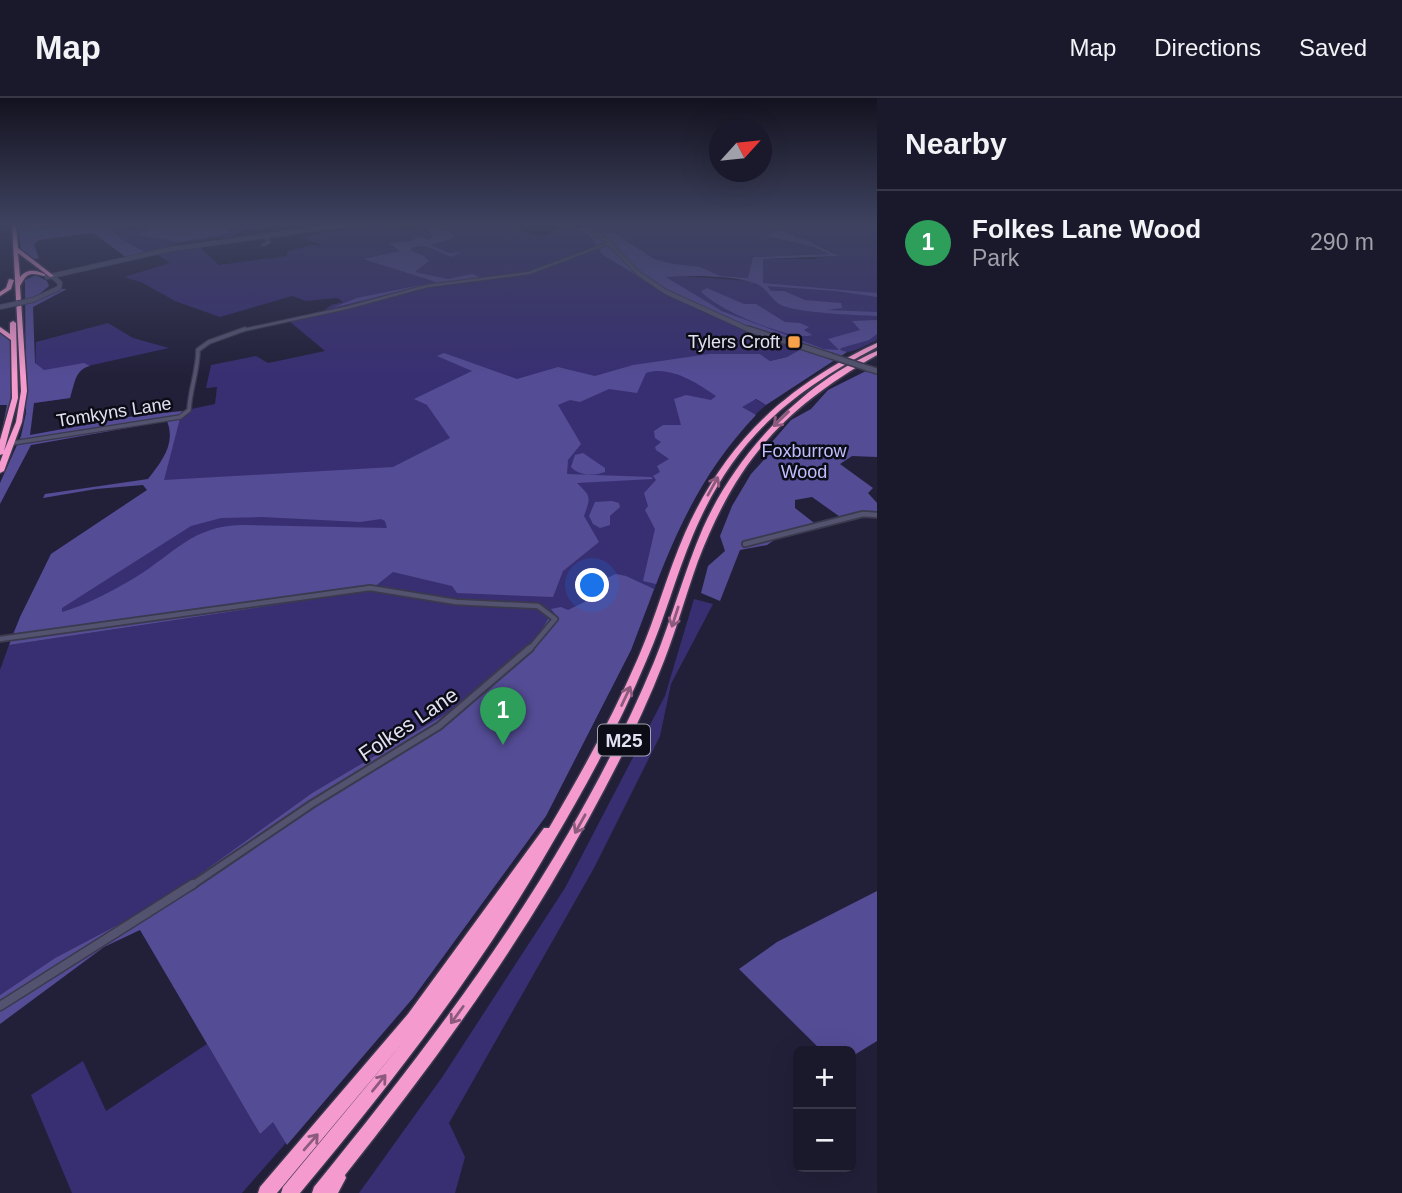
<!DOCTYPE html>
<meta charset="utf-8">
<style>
body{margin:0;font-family:Helvetica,sans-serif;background:#272537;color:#f1f3f6}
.controls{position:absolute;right:21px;bottom:21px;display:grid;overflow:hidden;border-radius:10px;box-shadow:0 7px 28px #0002}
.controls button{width:63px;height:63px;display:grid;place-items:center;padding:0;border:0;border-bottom:2px solid #383747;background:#1a182b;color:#f1f3f6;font:35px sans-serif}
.compass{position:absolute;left:709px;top:21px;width:63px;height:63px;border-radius:50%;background:#1a182b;box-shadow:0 7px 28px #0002;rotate:63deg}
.you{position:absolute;left:593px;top:488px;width:24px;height:24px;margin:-18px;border:5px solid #fff;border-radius:50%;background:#1a73e8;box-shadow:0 0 0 10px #1a73e833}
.badge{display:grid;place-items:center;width:46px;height:46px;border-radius:50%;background:#ea580c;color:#fff;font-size:23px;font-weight:700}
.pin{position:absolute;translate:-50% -58px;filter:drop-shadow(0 2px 4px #0008)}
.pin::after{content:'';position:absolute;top:37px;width:24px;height:21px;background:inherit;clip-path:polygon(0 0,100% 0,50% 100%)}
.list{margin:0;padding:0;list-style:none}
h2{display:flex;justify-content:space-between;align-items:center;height:91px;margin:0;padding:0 28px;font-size:30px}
h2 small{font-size:23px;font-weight:400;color:#9fa0a9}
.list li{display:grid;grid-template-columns:46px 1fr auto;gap:21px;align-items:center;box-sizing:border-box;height:105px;padding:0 28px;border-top:2px solid #383747}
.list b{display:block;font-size:26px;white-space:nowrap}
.list p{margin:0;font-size:23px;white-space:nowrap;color:#9fa0a9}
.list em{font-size:23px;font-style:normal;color:#9fa0a9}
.map{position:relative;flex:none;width:877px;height:1095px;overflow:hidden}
header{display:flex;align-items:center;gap:42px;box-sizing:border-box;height:98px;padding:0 35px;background:#1a182b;border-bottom:2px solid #383747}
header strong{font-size:33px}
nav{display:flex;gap:38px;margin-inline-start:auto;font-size:24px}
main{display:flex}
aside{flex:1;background:#1a182b}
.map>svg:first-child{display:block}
.green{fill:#382f73;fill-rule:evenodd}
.forest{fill:#544c95;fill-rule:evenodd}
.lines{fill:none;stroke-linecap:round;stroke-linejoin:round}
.river{fill:#127f92;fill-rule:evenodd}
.street-far4-casing{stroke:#3b394e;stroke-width:4.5}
.street-far3-casing{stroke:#3b394e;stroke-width:6}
.street-far2-casing{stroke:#3b394e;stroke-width:8}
.street-far1-casing{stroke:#3b394e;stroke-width:10}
.street-casing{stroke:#3b394e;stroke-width:11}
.secondary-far1-casing{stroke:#3b394e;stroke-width:6}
.secondary-casing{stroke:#3b394e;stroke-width:8}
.highway-casing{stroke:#3b394e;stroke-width:3}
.street-far4{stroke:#53536f;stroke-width:2.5}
.street-far3{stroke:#53536f;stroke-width:3.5}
.street-far2{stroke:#53536f;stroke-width:4.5}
.street-far1{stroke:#53536f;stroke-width:6}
.street{stroke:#53536f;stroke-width:8}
.secondary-far1{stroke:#53536f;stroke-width:4.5}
.secondary{stroke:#53536f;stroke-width:5}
.highway{fill:#f59ace;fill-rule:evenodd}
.secondary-bridge-far1-casing{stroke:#3b394e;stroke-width:6;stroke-linecap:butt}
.secondary-bridge-casing{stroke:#3b394e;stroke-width:8;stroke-linecap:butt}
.secondary-bridge-far1{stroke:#53536f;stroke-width:4.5}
.secondary-bridge{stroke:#53536f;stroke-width:5}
.oneway{stroke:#8c5a7c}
.poi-dot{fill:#f7a149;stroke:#0c0c17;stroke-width:2.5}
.labels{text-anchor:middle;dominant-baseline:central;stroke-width:5;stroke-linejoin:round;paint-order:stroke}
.far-poi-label{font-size:18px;fill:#e1e1f2;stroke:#0c0c17;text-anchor:end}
.far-street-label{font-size:18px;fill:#e1e1f2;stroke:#0c0c17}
.far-park-label{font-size:18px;fill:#c0befd;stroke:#0c0c17}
.shield{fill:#0c0c17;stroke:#a1a1b0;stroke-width:2}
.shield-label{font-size:19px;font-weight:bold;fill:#e1e1f2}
.street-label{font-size:21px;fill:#e1e1f2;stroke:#0c0c17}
</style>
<header>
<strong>Map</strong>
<nav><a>Map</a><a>Directions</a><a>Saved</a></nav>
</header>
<main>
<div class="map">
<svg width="877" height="1095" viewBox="0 0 877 1095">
<rect width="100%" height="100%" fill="#222039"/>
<!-- green -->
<path class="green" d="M57,126H106L114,130L119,126H126L124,127L132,134L142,128L269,126L259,133L245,132L233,139L234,140L226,142L224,139L177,146L147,155L122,142L116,135L94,127L32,133V130ZM223,127L232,135L180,144L139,136C154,124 202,128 223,127Z
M371,126H386L403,133L420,129L428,133L442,131L436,126H503L534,137H545L566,128L589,137L603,157L662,193L709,217L804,250L787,259L770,263L760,256H709L715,279L766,307L744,327L721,356L679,427L631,552L546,718L413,900L242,1095H72L31,997L83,963L106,1013L207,946L260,1036L556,537L549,519L536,541L444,617L312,695L161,804L55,860L0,897V572L9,547L369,493L400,495L370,490L11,540L51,456L163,382L182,313L215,306L217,289L206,290L211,267L256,258L268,265L325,253L289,223L321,215L331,207L343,204L337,200L306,203L292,198L220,219L175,203L141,184L124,179L170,165L154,155L199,148L219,167L286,158L288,153L313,147L325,149L301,139Z
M581,126H768L773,128L776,126H877V242C868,246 855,254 846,254C808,254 694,205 666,179L683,178L763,184L762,161H811L838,158C816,143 797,140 771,140L814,149L831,156L753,159L749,180L663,176Z
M108,225L133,240L169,250L83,269L77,277L70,300L34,305L36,244Z
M694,501L713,506L671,586L660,638L594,770L449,1025L465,1059L455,1095H359L443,978L565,790L665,598Z"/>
<!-- forest -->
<path class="forest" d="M18,126H57L33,130V133L97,127L111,131L122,142L147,155L127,160L93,135L39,142L34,147L39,160L32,162L21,153Z
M420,126H435L456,139L430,147L450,155L463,154L451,159L426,148L413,149L410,152L424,158L429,163L415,174L448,181L472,176L482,180L417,189L332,210L357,200L436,184L363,161L400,153L389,145L412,143L418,138L429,142L433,138L427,129Z
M223,127L232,135L180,144L138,137C155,124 201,128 223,127Z
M587,129L594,135H614L654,161L673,166L700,169L720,178L748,180L753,159L829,156L814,149L766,138L779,131L795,138L794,140L804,141L839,158L763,161V185L877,195V199L836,193L767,188L771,193H784L805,202L841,205L842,210L827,212L877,214V218C855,217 799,215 781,207C772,203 767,190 757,186C735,177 691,177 666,179L722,213L824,251L839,252L828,241L860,232L852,223L877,222V236L869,242L841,250L840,252L847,254L766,307L756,301L742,309L756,317C707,369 682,420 656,486L643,483L655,431L645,412L648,408L644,395L656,382L653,378L660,374L657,368L669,361L656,352L655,349L661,344L655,340L654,333L663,327H681L674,301L686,297L711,302L716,298C697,285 670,267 646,275L637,295L609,291L580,304L570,302L558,307L581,346L568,362L567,376L651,379L653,381L577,385C591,399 591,398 584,418L599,444L563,473L553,499L457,495L452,488L393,474L369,493L9,547L20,519L51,456L147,392L143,387L96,391L43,400L45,396L148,381C162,363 176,346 167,323L31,347L0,406V385L21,338L26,315L25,182L36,177L47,183L49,188L36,199L39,202L61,191H67L33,209L35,265L44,272L84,265L90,268C75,271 74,287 70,300L34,305L30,337L134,318L182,313L164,382L393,369L450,340L427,307L414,301L472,273L437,258L444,255L517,281L558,269L595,278L633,267L709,256H760L770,263L787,259L803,250L744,231L662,193L603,157L589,137L574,131ZM262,419L360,424L381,421L385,423L387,430L242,427C192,428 175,455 136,479C114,492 87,507 62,514V510L191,428L221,420Z
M707,190L744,206H756L785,224L800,225L809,229L804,232L812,237C792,244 713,210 701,193Z
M0,233L11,244V300L0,341L7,307H0Z
M868,272L877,273V359L852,358L840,366L873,390L868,395L877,405V417L869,415L843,421L812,399L795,402V410L818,428L783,436L767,447L740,452L720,503L701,495L708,468L725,453L720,438L732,408L751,376L771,354L772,344L791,322L811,311L828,292Z
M583,355L605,370V374C594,378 579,378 571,369L575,357Z
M612,403L619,405L620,409L610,418V427L600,430L593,426L589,418L595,404Z
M591,476L607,480L616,476L626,478L654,491L631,552L546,718L413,900L287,1047L273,1024L260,1036L140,832L104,849L0,926V897L55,860L161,804L312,695L444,617L536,541L549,519V514L555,516L551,511L561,509L568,512L599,497L588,481Z
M877,793V943L851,959V953H822L739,871L777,844Z"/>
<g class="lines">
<!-- river -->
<path class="river" d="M80,126H90L27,137L25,136Z"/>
<defs>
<path id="street-far4" d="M263,147L269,144L264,138
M239,233L346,210L427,188L529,175L609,145"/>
<path id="street-far3" d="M13,345L180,319L189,312C190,291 198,273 198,252L209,244L245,231"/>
<path id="street-far2" d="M745,446L863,416L877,417
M0,541L370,490L456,504L538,508L555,521L529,552"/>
<path id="street-far1" d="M191,788L312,706L439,628L530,550"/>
<path id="street" d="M0,908L193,786"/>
<path id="secondary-far1" d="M582,126L607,143L639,176L666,194L752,233
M47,179L171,151L352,126
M33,202L59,190L60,185L52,178"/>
<path id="secondary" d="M748,231L831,258
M867,270L877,273"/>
<path id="highway" d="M12,126H16L18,150L54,178L50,179L18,155L20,179C27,170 38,172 46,177L44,178C29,174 27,175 20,188L27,293L22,324L4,373L0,375V364L3,356L0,357V342L12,300L11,242L0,234V229L10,236V225L13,223L16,225L18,300L4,353L16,324L21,293Z
M9,181L14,182L11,191L0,198V194L6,190Z
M877,245V249C788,296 733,342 693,437C676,477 665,520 647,561C621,624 588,685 553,744C481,870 393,984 300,1095H281L283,1089L404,943L277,1095H258L260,1089L408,916L544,730H549C582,674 613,618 638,560C656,519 667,476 685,435C717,363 762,311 830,270C845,261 861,252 877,245Z
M877,253V257C783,311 737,362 698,463C686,496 677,530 664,563C643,617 617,669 589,720C520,847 435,964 345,1077L346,1080L338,1095H312L314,1089C406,976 496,860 569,734C601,679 630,622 654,564C672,520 684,474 703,430C736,356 802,285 877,253Z"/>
</defs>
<!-- street-far4 casing -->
<use href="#street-far4" class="street-far4-casing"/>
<!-- street-far3 casing -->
<use href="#street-far3" class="street-far3-casing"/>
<!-- street-far2 casing -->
<use href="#street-far2" class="street-far2-casing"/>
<!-- street-far1 casing -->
<use href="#street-far1" class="street-far1-casing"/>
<!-- street casing -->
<use href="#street" class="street-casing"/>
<!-- secondary-far1 casing -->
<use href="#secondary-far1" class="secondary-far1-casing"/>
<!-- secondary casing -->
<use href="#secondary" class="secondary-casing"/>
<!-- highway casing -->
<use href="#highway" class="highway-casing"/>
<!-- street-far4 -->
<use href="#street-far4" class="street-far4"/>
<!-- street-far3 -->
<use href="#street-far3" class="street-far3"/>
<!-- street-far2 -->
<use href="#street-far2" class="street-far2"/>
<!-- street-far1 -->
<use href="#street-far1" class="street-far1"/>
<!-- street -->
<use href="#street" class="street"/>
<!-- secondary-far1 -->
<use href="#secondary-far1" class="secondary-far1"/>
<!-- secondary -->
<use href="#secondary" class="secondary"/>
<!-- highway -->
<use href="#highway" class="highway"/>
<defs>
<path id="secondary-bridge-far1" d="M0,209L33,202"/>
<path id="secondary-bridge" d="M831,258L867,270"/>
</defs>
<!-- secondary-bridge-far1 casing -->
<use href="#secondary-bridge-far1" class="secondary-bridge-far1-casing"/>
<!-- secondary-bridge casing -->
<use href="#secondary-bridge" class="secondary-bridge-casing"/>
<!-- secondary-bridge-far1 -->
<use href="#secondary-bridge-far1" class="secondary-bridge-far1"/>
<!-- secondary-bridge -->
<use href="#secondary-bridge" class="secondary-bridge"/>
</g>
<!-- one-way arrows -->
<defs><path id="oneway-shaft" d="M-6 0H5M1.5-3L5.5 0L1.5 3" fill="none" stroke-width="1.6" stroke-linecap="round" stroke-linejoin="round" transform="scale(1.75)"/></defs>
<g class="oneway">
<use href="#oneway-shaft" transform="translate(781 321) rotate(136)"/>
<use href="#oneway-shaft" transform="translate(713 388) rotate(-61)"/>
<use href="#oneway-shaft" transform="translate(675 519) rotate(108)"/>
<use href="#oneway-shaft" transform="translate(626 598) rotate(-65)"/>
<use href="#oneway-shaft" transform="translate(580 726) rotate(119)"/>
<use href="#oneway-shaft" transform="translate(457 917) rotate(126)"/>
<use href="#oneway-shaft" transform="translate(379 985) rotate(-51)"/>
<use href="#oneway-shaft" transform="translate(311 1044) rotate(-49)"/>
</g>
<!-- sky -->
<linearGradient id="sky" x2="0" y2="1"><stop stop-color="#13121f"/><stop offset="0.45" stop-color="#3e425f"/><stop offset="1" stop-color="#3e425f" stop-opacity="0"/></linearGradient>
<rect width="877" height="279" fill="url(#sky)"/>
<!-- markers -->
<rect class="poi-dot" x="787" y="237" width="14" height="14" rx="3.5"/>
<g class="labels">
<!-- far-poi labels -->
<g class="far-poi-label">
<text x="780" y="244">Tylers Croft</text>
</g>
<!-- far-street labels -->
<g class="far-street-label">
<text transform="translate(114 314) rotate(-9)">Tomkyns Lane</text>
</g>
<!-- far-park labels -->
<g class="far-park-label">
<text x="804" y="353">Foxburrow<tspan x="804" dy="21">Wood</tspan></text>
</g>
<!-- shield labels -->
<rect class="shield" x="598" y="626.5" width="52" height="31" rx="5"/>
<g class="shield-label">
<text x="624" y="642">M25</text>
</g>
<!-- street labels -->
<g class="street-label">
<text transform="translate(408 626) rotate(-34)">Folkes Lane</text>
</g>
</g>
</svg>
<div class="controls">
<button>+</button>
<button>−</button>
</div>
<svg class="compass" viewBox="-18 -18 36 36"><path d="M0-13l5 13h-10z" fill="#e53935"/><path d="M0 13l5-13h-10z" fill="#9fa0a9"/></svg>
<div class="you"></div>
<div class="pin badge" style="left:503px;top:647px;background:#2e9e5b">1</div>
</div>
<aside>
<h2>Nearby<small></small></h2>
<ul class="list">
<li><span class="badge" style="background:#2e9e5b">1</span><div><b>Folkes Lane Wood</b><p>Park</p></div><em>290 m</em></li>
</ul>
</aside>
</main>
